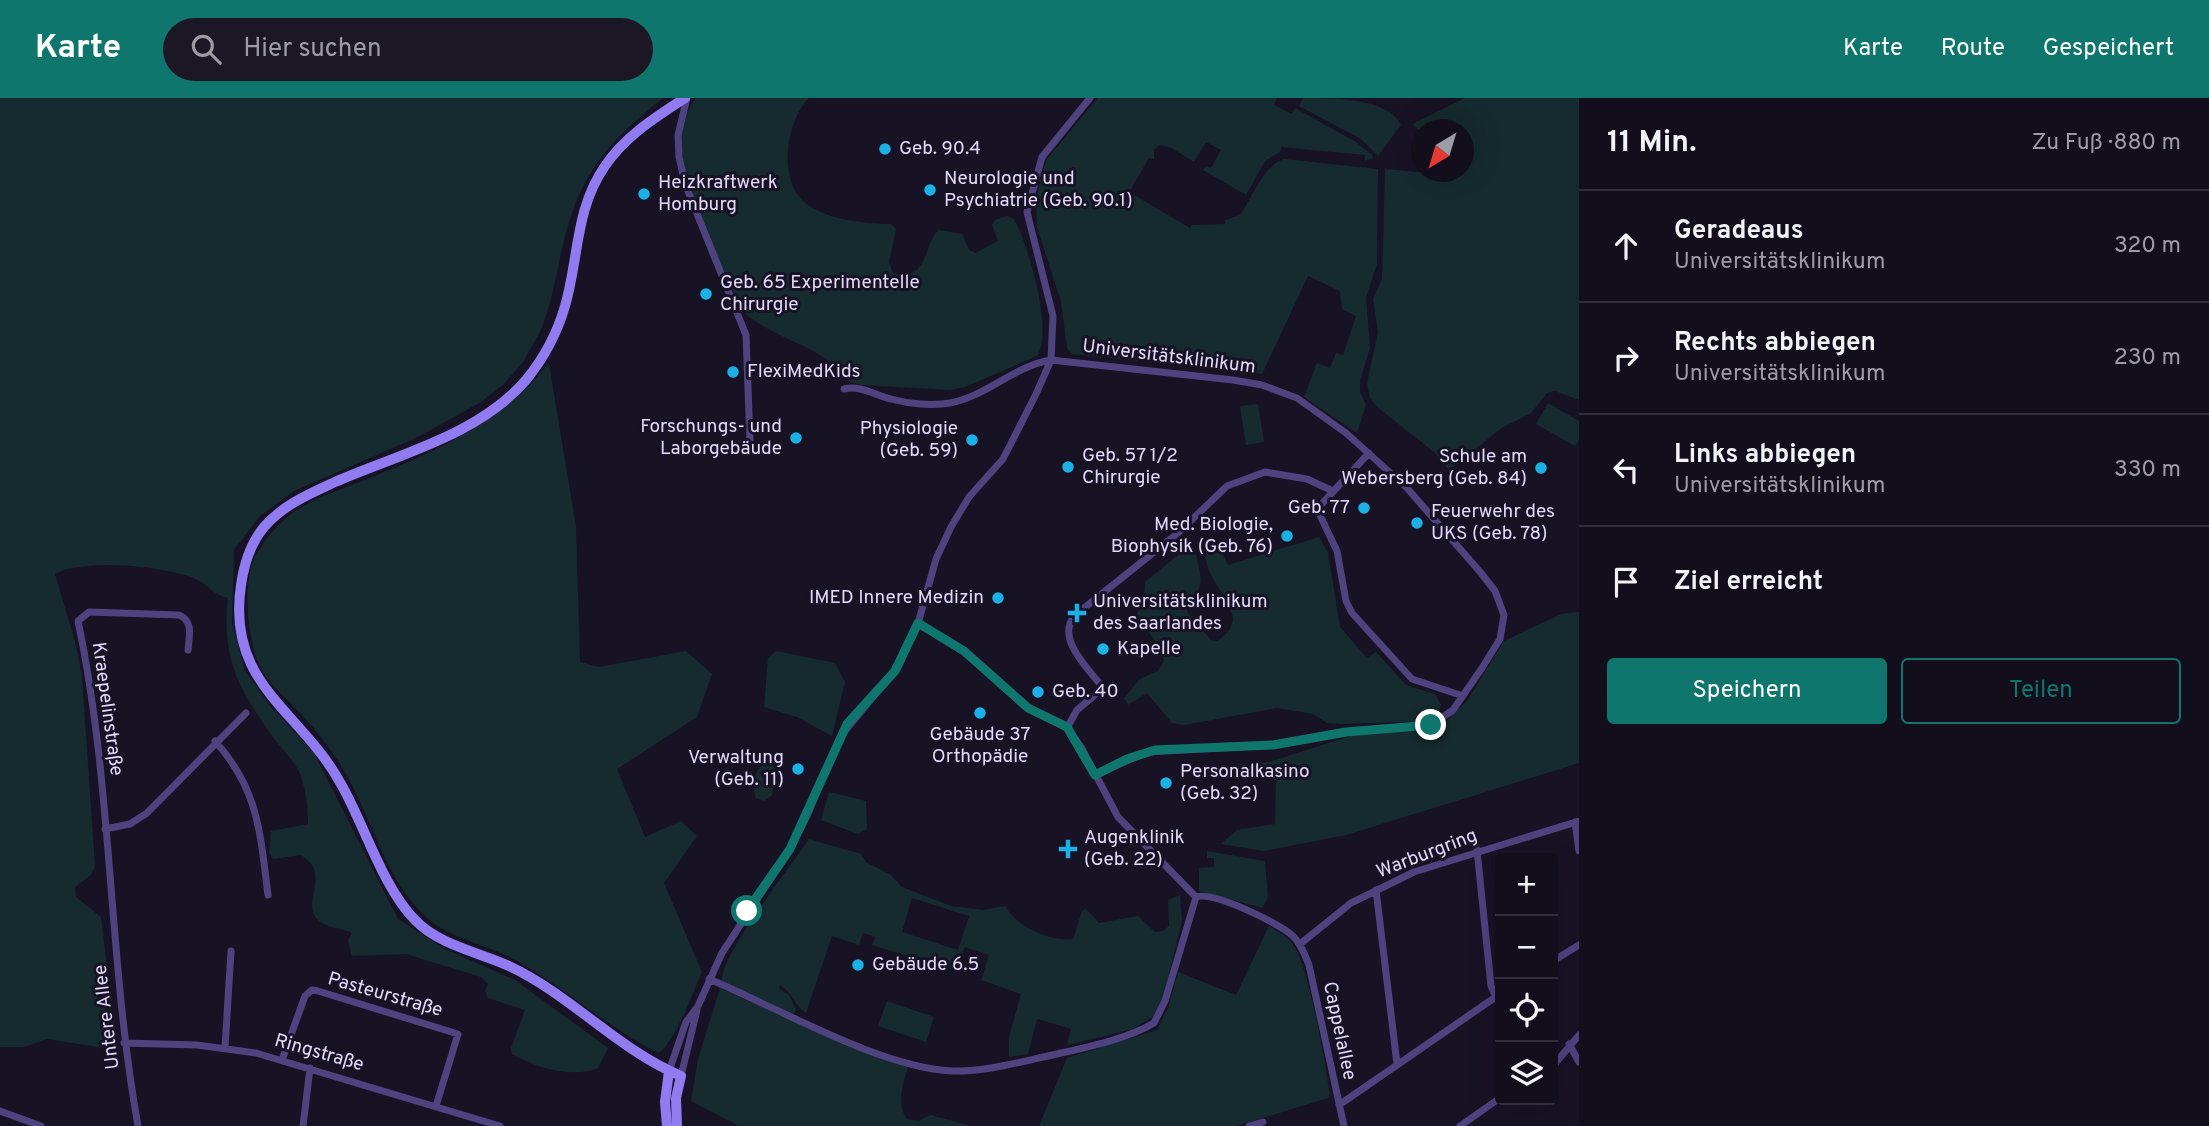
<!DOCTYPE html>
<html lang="de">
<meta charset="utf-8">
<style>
body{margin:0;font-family:Overpass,sans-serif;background:#1b1725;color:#f1f3f6}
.controls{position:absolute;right:21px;bottom:21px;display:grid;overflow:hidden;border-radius:7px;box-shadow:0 7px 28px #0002}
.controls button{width:63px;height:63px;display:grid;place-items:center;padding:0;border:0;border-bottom:2px solid #312e3b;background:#120e1c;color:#f1f3f6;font:35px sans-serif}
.compass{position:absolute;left:1411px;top:21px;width:63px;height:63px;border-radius:50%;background:#120e1c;box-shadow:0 7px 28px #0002;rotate:218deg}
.stop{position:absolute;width:21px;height:21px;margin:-16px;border:5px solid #0f766e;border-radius:50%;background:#fff}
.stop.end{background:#0f766e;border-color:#fff;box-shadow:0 2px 7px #0008}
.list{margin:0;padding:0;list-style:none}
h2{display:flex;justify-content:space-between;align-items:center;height:91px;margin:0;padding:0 28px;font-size:30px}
h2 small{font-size:23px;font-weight:400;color:#9c9ca3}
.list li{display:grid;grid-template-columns:46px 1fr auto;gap:21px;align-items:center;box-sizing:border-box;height:112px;padding:0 28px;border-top:2px solid #312e3b}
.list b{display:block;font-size:26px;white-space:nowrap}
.list p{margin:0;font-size:23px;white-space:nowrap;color:#9c9ca3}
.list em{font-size:23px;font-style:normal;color:#9c9ca3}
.actions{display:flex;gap:14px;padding:21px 28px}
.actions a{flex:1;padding:16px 0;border:2px solid #0f766e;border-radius:7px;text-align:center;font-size:24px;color:#0f766e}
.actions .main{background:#0f766e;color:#fff}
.icon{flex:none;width:38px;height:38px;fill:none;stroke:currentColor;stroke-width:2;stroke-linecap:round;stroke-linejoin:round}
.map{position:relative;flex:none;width:1579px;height:1028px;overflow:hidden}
header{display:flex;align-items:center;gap:42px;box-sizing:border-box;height:98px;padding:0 35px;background:#0f766e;color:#fff}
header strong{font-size:33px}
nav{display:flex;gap:38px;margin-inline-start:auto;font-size:24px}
.search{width:490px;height:63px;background:#1b1725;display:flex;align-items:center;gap:18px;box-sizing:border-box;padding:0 24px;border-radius:38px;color:#9c9ca3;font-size:26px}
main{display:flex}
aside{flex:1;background:#120e1c}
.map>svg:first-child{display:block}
.green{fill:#162b2f;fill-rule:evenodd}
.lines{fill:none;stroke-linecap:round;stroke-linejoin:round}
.street{stroke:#4e427f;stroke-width:7}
.secondary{stroke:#917bf1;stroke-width:10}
.route{stroke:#0f766e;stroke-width:9}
.poi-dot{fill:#1bb1e6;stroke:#181225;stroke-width:2.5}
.labels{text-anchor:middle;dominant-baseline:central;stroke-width:6;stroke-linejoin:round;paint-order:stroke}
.poi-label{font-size:19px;fill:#e3dafb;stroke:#181225;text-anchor:start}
.street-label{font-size:19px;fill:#e3dafb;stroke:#181225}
</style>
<header>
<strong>Karte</strong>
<div class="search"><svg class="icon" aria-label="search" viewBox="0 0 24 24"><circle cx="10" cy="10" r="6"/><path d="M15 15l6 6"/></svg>Hier suchen</div>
<nav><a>Karte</a><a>Route</a><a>Gespeichert</a></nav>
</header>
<main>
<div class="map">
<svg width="1579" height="1028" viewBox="0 0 1579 1028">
<rect width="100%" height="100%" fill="#181225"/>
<!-- green -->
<path class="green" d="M0,0H663C624,31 590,63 573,112C559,151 556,194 541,232L523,264L504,286L481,304L418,339L294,393L260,418L234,452L232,525L245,573L271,609L314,655L398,821L445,851L515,882L608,950L598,970C573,981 534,969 512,956L511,950L525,912L488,900L485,893L488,886L481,879L406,856L352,858L348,843L352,835C342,830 325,830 317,821C301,803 332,776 301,757L273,761L269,754L271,733L308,726C308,710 306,694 301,678C296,665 282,651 273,639C239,592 221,559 228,500C213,497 209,487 196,481C164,468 85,460 55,476L76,547L82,578L95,768L91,777L75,789L76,799L101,819L117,952L47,941L24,949H0Z
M696,0H809C785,24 777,86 808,107C829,122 866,126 891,126L896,131L889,164L893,175C928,184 923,149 938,132L962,136L969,152L975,155L998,143L992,127L995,122L1007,118L1014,121C1028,146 1054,234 1037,258L965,289L950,292L862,287L850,284C823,246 774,243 741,212C725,172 679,85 680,45C680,32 687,10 696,0Z
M1098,0H1277L1274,7L1292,16L1295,10L1356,44L1372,57L1373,60L1365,63V57L1281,49L1280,54L1265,63L1246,97L1203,72L1206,68L1211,70L1221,52L1206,44L1194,64L1170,49L1159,47L1154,52V61L1149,60L1129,94L1190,130L1192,127L1225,126V122L1240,117C1253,99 1262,69 1284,61L1378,71L1377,166L1366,200L1370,250L1360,283V294L1366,307L1357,335L1304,299L1317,265L1330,270L1336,255L1343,257L1356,218L1342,211L1340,193L1308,178L1262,276L1072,256L1067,250L1061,204L1037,129L1036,100L1046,62Z
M1303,0C1334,0 1388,0 1401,27L1378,58L1361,41L1299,8Z
M1465,0H1579V302L1555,293L1547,295L1531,315L1503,329L1449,372L1434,354L1377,309L1370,300L1367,285L1378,234L1373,201L1382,181L1385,71L1439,76L1464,74V32L1421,34L1412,26Z
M549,265L576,429L580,564L599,569L686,553L712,576L697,619L617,671L645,739L681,723L697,738L664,785L702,874C694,892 674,947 658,955C608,929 566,891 517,863C486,845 449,842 423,816C385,779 373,724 347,678C334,655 319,635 300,615C288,601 271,589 262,572C247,546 242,486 255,459C261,447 271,434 281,425C302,403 337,393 365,382C439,351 496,329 549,265Z
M1548,305L1579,323V342L1575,348L1536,326Z
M1258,306L1264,344L1246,347L1240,308Z
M1319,439L1328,455L1340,529L1367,560L1376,554L1406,587L1435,596L1441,607L1438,615L1422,623L1341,626L1327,625L1313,616L1277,610L1184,627L1172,625L1147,595L1128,607L1124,600L1140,581L1158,573L1164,563L1162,554L1137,516L1144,502L1145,484L1189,448L1194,449C1199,474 1209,487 1187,506V514L1211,542L1217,543C1261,514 1198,488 1206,448L1217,445L1228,467Z
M1579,514V665L1346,737L1263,753L1221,746L1237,732L1275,726L1276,682L1227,676L1225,671L1228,667L1269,664L1350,638L1421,632L1443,626L1467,603L1504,543L1561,516Z
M776,553L835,565L845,584L832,638L797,619L764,609L768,560Z
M765,664H770L776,672L772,697L764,703L756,700C751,690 755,670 765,664Z
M829,694L866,703L867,731L858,736L821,722Z
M809,741L861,756L867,765L891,777L902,789L951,808L983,812L1005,808C1016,828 1049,844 1073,841L1082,813L1086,811L1099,825L1138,818L1155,834L1163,833L1169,828L1168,802L1180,797L1182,822L1163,902L1154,918L1133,931L1067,947L1071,931L1037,921L1028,956L1009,959V939L1021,896L981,882L989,857L965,849L956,873L872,847L875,839L863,835L859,847L832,838L806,915C794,907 793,895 780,887L778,890L789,897L796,912L794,916L722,883C720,857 792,767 809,741ZM912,800L969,818L958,852L902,834Z
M1207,753L1265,763L1268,800L1262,810L1199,793V770L1214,769V760H1207Z
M1269,828C1278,834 1289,839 1294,848C1311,877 1324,961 1330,996L1328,1000L1236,1028H1039L1067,960L1157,932L1168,910L1178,874L1236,897Z
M720,890L867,955L908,969C903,986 896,1005 907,1021L918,1023L931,1017L971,1028H739L691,1003L698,961Z
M887,903L934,919L926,944L878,928Z"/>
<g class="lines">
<!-- street -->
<path class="street" d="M687,0L678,37L679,59L685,86L746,237L750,343
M844,291C861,287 874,297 891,301C909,306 932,308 950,305C987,298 1014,268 1051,262L1233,282L1262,287L1297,300L1346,335L1407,390L1481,475L1495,493L1504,517L1500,541L1482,570L1453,612L1431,627L1346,634L1273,647L1147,654L1095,677
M1369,355L1317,411L1337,453L1346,503L1352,515L1412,581L1463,598
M918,525L964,553L1028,610L1067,630L1081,649L1118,719L1196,799
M1067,630L1077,612L1103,590C1089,571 1056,542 1074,518L1178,435L1227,388L1265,374L1307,381L1333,393
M215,643C259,692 260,735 268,797
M1575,724L1579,753
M105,731L130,726L147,715L246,615
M1477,752L1491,888L1496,899
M1376,792L1397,966
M1196,799C1213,793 1279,825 1293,838C1301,846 1305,857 1309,867L1344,1028
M1300,846L1351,805L1414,774L1579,723
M1553,863L1579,847
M709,881C779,910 878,969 952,973C987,974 1023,963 1057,956C1088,949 1127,941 1154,925L1165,903L1196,799
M124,945L197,947L256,955L500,1028
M1569,946L1579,964
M225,949L231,853
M282,962L305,898L312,892L318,893L458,936L436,1008
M1553,968L1579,937
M669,973L686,924L698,908L722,855L790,751L807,718L840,639L899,567L919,522L936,461L951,429L969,399L1003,361L1036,296L1051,262L1053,218L1027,114L1042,59L1090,0
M681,978L697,912
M1339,1007L1500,896
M0,1013L41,1028
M138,1028C108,861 113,689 78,523L89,514L179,517C194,523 189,539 188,552
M303,1028L310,970
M1249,1028L1263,1024
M1460,1028L1500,1000"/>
<!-- secondary -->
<path class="secondary" d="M667,1028L665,1004L669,973
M677,1028L676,1000L681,978C617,951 571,897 509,868C478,854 439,847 415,822C382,788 365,728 341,686C300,611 226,587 241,487C244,466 250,446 264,429C283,407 309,396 335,384C399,356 479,337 526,282C544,260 557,236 565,208C579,160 575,111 605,68C625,38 656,19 685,0"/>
</g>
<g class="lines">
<!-- route -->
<path class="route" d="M747,813L790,751L847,626L895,573L918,525L964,553L1028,610L1067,629L1095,677L1127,661L1155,652L1273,647L1346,634L1431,627"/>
</g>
<!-- markers -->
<g class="poi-dot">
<circle cx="885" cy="51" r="7"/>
<circle cx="930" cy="92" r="7"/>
<circle cx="644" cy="96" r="7"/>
<circle cx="706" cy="196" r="7"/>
<circle cx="733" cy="274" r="7"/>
<circle cx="796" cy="340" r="7"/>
<circle cx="972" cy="342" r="7"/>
<circle cx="1068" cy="369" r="7"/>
<circle cx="1541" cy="370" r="7"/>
<circle cx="1364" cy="410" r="7"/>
<circle cx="1417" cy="425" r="7"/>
<circle cx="1287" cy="438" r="7"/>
<circle cx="998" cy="500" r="7"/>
<path d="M1073.5 504.5h7v7h7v7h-7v7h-7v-7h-7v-7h7z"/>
<circle cx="1103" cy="551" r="7"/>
<circle cx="1038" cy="594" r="7"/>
<circle cx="980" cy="615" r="7"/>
<circle cx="798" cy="671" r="7"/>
<circle cx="1166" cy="685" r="7"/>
<path d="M1064.5 740.5h7v7h7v7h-7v7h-7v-7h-7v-7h7z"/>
<circle cx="858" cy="867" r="7"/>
</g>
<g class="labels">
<!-- poi labels -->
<g class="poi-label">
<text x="899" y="51">Geb. 90.4</text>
<text x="944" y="81">Neurologie und<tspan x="944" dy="22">Psychiatrie (Geb. 90.1)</tspan></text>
<text x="658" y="85">Heizkraftwerk<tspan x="658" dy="22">Homburg</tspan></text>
<text x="720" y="185">Geb. 65 Experimentelle<tspan x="720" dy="22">Chirurgie</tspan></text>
<text x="747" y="274">FlexiMedKids</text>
<text x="782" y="329" text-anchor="end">Forschungs- und<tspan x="782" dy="22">Laborgebäude</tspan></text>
<text x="958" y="331" text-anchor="end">Physiologie<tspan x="958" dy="22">(Geb. 59)</tspan></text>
<text x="1082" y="358">Geb. 57 1/2<tspan x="1082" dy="22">Chirurgie</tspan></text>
<text x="1527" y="359" text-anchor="end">Schule am<tspan x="1527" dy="22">Webersberg (Geb. 84)</tspan></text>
<text x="1350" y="410" text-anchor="end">Geb. 77</text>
<text x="1431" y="414">Feuerwehr des<tspan x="1431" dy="22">UKS (Geb. 78)</tspan></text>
<text x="1273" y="427" text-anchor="end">Med. Biologie,<tspan x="1273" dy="22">Biophysik (Geb. 76)</tspan></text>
<text x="984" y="500" text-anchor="end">IMED Innere Medizin</text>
<text x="1093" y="504">Universitätsklinikum<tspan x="1093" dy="22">des Saarlandes</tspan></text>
<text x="1117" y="551">Kapelle</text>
<text x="1052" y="594">Geb. 40</text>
<text x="980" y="637" text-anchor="middle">Gebäude 37<tspan x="980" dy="22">Orthopädie</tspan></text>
<text x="784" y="660" text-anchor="end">Verwaltung<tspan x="784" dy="22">(Geb. 11)</tspan></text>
<text x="1180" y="674">Personalkasino<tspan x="1180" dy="22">(Geb. 32)</tspan></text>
<text x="1084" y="740">Augenklinik<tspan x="1084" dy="22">(Geb. 22)</tspan></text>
<text x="872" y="867">Gebäude 6.5</text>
</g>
<!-- street labels -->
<g class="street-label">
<text transform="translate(1169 259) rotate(7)">Universitätsklinikum</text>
<text transform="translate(107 611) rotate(82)">Kraepelinstraße</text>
<text transform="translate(1427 756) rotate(-21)">Warburgring</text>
<text transform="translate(385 897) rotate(16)">Pasteurstraße</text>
<text transform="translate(107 919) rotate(-97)">Untere Allee</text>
<text transform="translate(1339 933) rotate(78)">Cappelallee</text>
<text transform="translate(319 955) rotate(16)">Ringstraße</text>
</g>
</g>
</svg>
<div class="controls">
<button>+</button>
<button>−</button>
<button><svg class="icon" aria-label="locate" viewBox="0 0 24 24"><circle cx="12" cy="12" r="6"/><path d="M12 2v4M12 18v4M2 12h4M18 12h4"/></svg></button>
<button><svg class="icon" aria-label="layers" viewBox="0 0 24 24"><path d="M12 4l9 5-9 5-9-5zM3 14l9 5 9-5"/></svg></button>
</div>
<svg class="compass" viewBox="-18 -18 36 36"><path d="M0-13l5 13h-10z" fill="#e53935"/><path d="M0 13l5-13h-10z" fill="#9c9ca3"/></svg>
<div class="stop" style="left:747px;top:813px"></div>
<div class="stop end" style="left:1431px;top:627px"></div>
</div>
<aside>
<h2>11 Min.<small>Zu Fuß · 880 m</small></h2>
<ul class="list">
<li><svg class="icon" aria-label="ahead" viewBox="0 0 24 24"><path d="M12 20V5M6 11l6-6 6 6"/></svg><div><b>Geradeaus</b><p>Universitätsklinikum</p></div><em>320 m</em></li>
<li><svg class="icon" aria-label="right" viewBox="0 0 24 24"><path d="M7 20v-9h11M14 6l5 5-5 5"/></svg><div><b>Rechts abbiegen</b><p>Universitätsklinikum</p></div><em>230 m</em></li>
<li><svg class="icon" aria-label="left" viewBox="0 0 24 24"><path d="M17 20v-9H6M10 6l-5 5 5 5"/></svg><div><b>Links abbiegen</b><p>Universitätsklinikum</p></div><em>330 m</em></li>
<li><svg class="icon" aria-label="arrive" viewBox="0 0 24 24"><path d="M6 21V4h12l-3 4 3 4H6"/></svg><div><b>Ziel erreicht</b></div></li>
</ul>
<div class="actions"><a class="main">Speichern</a><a>Teilen</a></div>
</aside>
</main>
